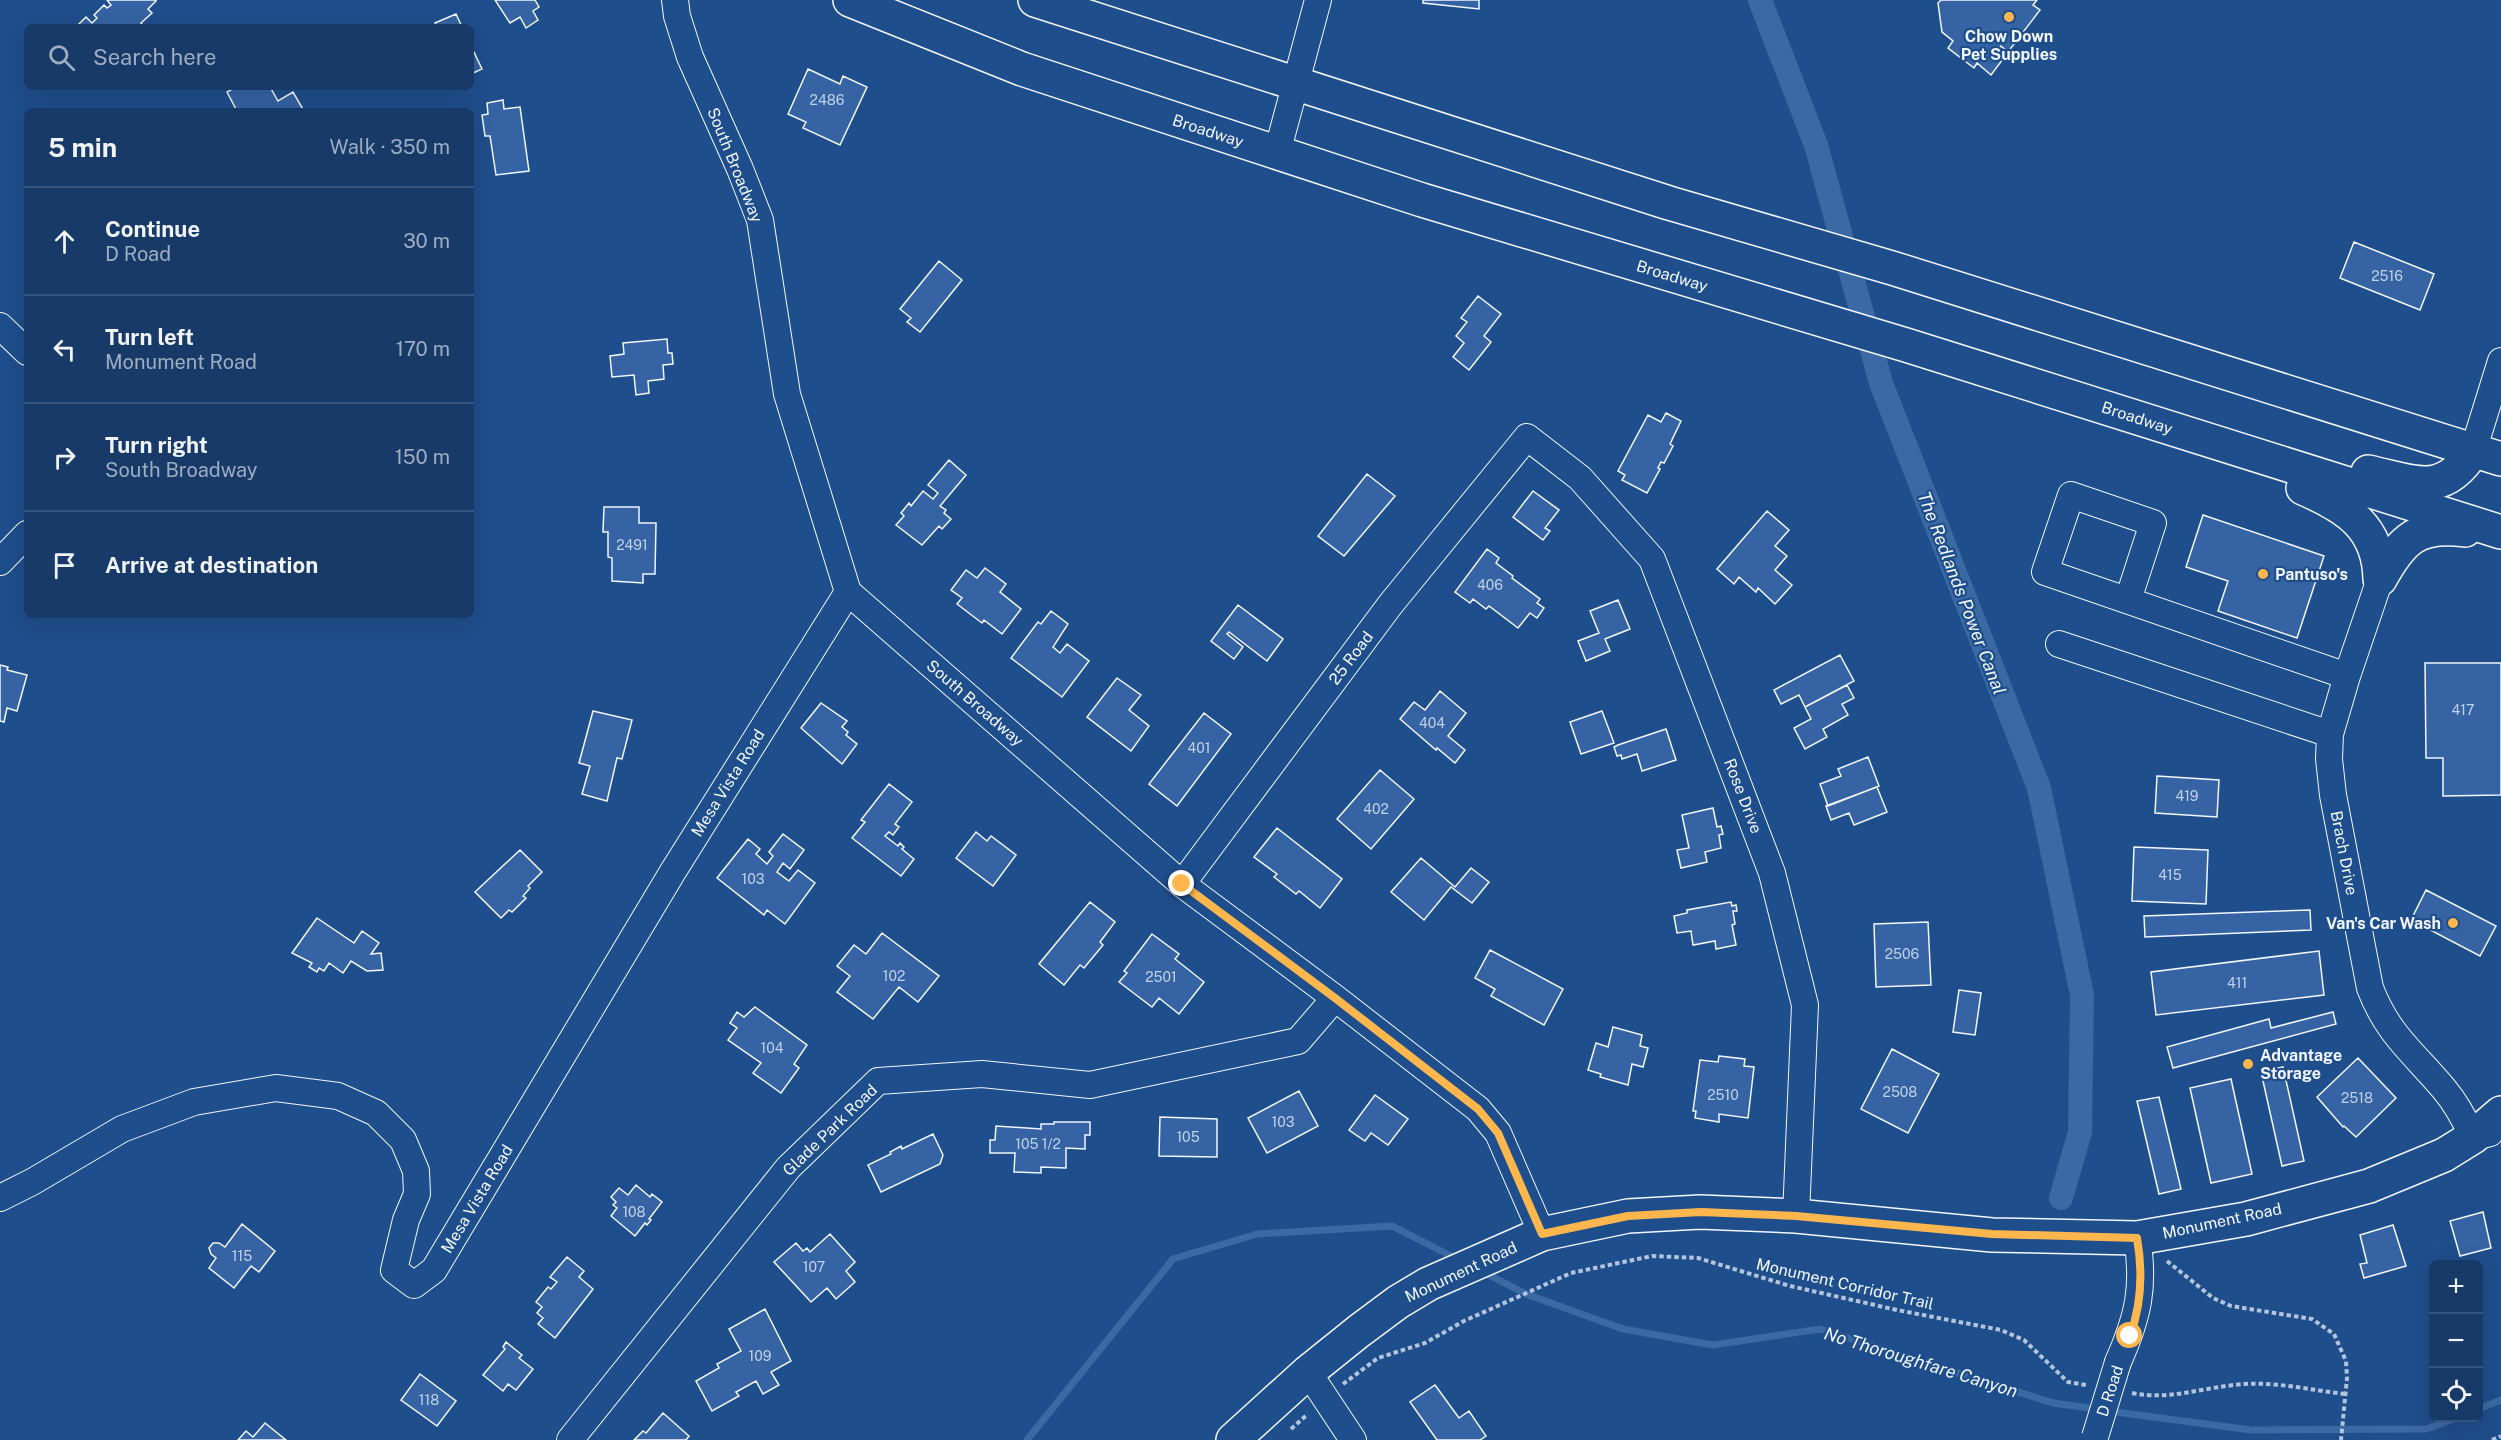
<!DOCTYPE html>
<meta charset="utf-8">
<style>
body{margin:0;font-family:"Public Sans",sans-serif;background:#244571;color:#f1f3f6}
.controls{position:absolute;right:18px;bottom:18px;display:grid;overflow:hidden;border-radius:9px;box-shadow:0 6px 24px #0002}
.controls button{width:54px;height:54px;display:grid;place-items:center;padding:0;border:0;border-bottom:2px solid #36547d;background:#173a69;color:#f1f3f6;font:30px sans-serif}
.stop{position:absolute;width:18px;height:18px;margin:-14px;border:4px solid #ffb74d;border-radius:50%;background:#fff}
.stop.end{background:#ffb74d;border-color:#fff;box-shadow:0 2px 6px #0008}
.list{margin:0;padding:0;list-style:none}
h2{display:flex;justify-content:space-between;align-items:center;height:78px;margin:0;padding:0 24px;font-size:26px}
h2 small{font-size:20px;font-weight:400;color:#9eadc0}
.list li{display:grid;grid-template-columns:39px 1fr auto;gap:18px;align-items:center;box-sizing:border-box;height:108px;padding:0 24px;border-top:2px solid #36547d}
.list b{display:block;font-size:22px;white-space:nowrap}
.list p{margin:0;font-size:20px;white-space:nowrap;color:#9eadc0}
.list em{font-size:20px;font-style:normal;color:#9eadc0}
.icon{flex:none;width:33px;height:33px;fill:none;stroke:currentColor;stroke-width:2;stroke-linecap:round;stroke-linejoin:round}
.map{position:relative;flex:none;width:2501px;height:1440px;overflow:hidden}
.search{position:absolute;background:#173a69;box-shadow:0 6px 24px #0002;left:24px;top:24px;width:450px;height:66px;display:flex;align-items:center;gap:15px;box-sizing:border-box;padding:0 21px;border-radius:9px;color:#9eadc0;font-size:22px}
.panel{position:absolute;background:#173a69;box-shadow:0 6px 24px #0002;left:24px;top:108px;width:450px;height:510px;border-radius:9px}
.map>svg:first-child{display:block}
.lines{fill:none;stroke-linecap:round;stroke-linejoin:round}
.stream{stroke:#3b69a3;stroke-width:7}
.canal{stroke:#3b69a3;stroke-width:24}
.building{fill:#3563a3;stroke:#f2f6ff;stroke-width:1.5}
.minor-casing{stroke:#f2f6ff;stroke-width:28}
.major-casing{stroke:#f2f6ff;stroke-width:36}
.path{stroke:#b3c4dc;stroke-width:4;stroke-dasharray:4.5 3;stroke-linecap:butt}
.minor{stroke:#1f4e8c;stroke-width:26}
.major{stroke:#1f4e8c;stroke-width:33}
.minor-bridge-casing{stroke:#f2f6ff;stroke-width:28;stroke-linecap:butt}
.minor-bridge{stroke:#1f4e8c;stroke-width:26}
.route{stroke:#ffb74d;stroke-width:8}
.poi-dot{fill:#ffb74d;stroke:#1f4e8c;stroke-width:2}
.labels{text-anchor:middle;dominant-baseline:central;stroke-width:4.5;stroke-linejoin:round;paint-order:stroke}
.number-label{font-size:14px;fill:#c3d1e8}
.poi-label{font-size:16px;font-weight:bold;fill:#f2f6ff;stroke:#1f4e8c;text-anchor:start}
.street-label{font-size:16px;fill:#f2f6ff;stroke:#1f4e8c}
.water-label{font-size:18px;font-style:italic;fill:#f2f6ff;stroke:#1f4e8c}
</style>
<div class="map">
<svg width="2501" height="1440" viewBox="0 0 2501 1440">
<rect width="100%" height="100%" fill="#1f4e8c"/>
<g class="lines">
<!-- stream -->
<path class="stream" d="M1481,1271L1526,1294L1623,1329L1713,1345L1820,1329L2053,1403L2097,1409
M2478,1409L2501,1400
M2108,1411L2251,1430L2427,1429L2456,1418
M1027,1440L1173,1259L1257,1234L1392,1226L1457,1259"/>
<!-- canal -->
<path class="canal" d="M1760,0L1816,145L1881,383L2039,788L2082,995L2080,1132L2061,1198"/>
</g>
<!-- building -->
<path class="building" d="M107,0H156V1L148,9L152,13L141,23L145,27H76L86,17L92,23L97,18L94,15L104,5L107,8L111,5Z
M495,0H535L539,7L533,11L538,20L526,28L520,17L510,23Z
M1423,0H1479V9L1423,3Z
M1941,0H2037L2033,5L2040,10L2008,52L2001,46L1995,53L2003,59L1991,75L1977,63L1974,68L1948,48L1953,41L1942,32L1938,3Z
M456,14L462,27H437L435,23Z
M471,46L482,69L471,74Z
M808,69L840,84L843,76L867,87L840,145L803,128L806,122L788,114Z
M236,87H270L278,101L293,92L304,111H237L227,92Z
M503,100L504,109L520,107L529,171L496,175L490,136H485L482,115L488,114L487,103Z
M2354,242L2434,274L2420,310L2340,278Z
M939,261L962,280L920,332L907,322L911,318L900,309Z
M1478,296L1501,314L1484,336L1491,342L1469,370L1453,357L1464,343L1456,336L1467,322L1461,318Z
M667,339L668,353H672L673,364L663,365L664,379L648,381L649,393L636,395L634,375L612,377L610,356L624,354L623,343Z
M1666,413L1681,421L1670,444L1673,446L1664,463L1661,462L1658,468L1660,469L1647,493L1622,480L1625,475L1618,471L1648,415L1661,422Z
M949,460L966,475L940,506L946,510L944,513L951,519L942,529L939,526L922,545L896,525L904,516L901,513L909,503L911,506L923,491L933,499L938,493L928,485Z
M1367,474L1395,496L1344,556L1318,536Z
M1533,491L1559,510L1545,528L1550,531L1543,540L1513,517Z
M604,507H639V523H656L655,574H643V583L612,581V558L608,557V532H603Z
M1767,511L1789,530L1775,546L1787,556L1775,570L1792,585L1775,604L1758,588L1756,592L1739,577L1734,584L1717,569Z
M2203,515L2324,556L2297,638L2218,611L2228,581L2186,567Z
M1487,549L1499,558L1496,563L1513,576L1512,578L1540,599L1537,603L1544,608L1537,618L1530,613L1518,628L1489,606L1486,609L1473,599L1470,603L1455,592Z
M985,568L1006,584L1000,592L1021,609L1002,634L984,620L982,623L957,604L962,598L951,590L966,570L977,578Z
M1618,600L1630,629L1605,639L1610,651L1586,661L1578,641L1599,633L1590,611Z
M1238,605L1283,639L1267,661L1229,632L1227,634L1243,647L1234,659L1211,641Z
M1051,611L1068,624L1053,647L1060,653L1067,644L1089,661L1062,697L1011,658L1038,622L1041,624Z
M1840,655L1854,681L1805,707L1799,695L1781,704L1774,690Z
M2425,663H2501V795L2443,796V758H2426Z
M0,665L8,667L7,670L27,675L17,711L7,708L4,722L0,721Z
M1117,678L1141,695L1129,710L1149,726L1131,751L1087,717Z
M1847,685L1854,698L1842,704L1848,715L1823,729L1827,737L1805,749L1794,728L1811,719L1805,707Z
M1440,691L1466,713L1448,736L1465,750L1455,763L1437,748L1436,750L1400,719L1414,702L1425,710Z
M821,703L847,721L842,727L848,732L846,735L857,744L842,764L801,728Z
M593,711L632,720L622,759L617,758L607,801L582,794L590,766L579,763Z
M1602,711L1614,743L1581,754L1570,722Z
M1204,713L1231,734L1177,806L1149,784Z
M1666,729L1676,760L1642,771L1637,754L1622,759L1621,755L1617,756L1614,747L1618,745Z
M1868,757L1879,786L1828,806L1820,784L1841,776L1838,769Z
M1380,770L1414,799L1371,849L1337,819Z
M2157,776L2219,780L2217,817L2155,813Z
M889,784L912,802L895,824L899,827L893,835L889,832L885,836L898,846L900,843L904,847L902,849L914,859L901,876L852,838L865,822L861,820Z
M1877,787L1887,812L1854,825L1849,813L1831,820L1826,806Z
M1713,808L1717,827L1721,826L1723,834L1719,835L1721,848L1705,852L1707,862L1681,868L1677,850L1689,848L1682,815Z
M1277,828L1342,879L1320,908L1299,891L1296,894L1274,877L1277,874L1254,857Z
M976,832L987,841L991,836L1016,855L993,886L956,858Z
M783,834L804,850L790,869L783,863L777,872L789,881L798,870L815,883L785,924L767,910L764,915L717,878L748,839L760,849L756,854L767,864L773,856L769,852Z
M2134,847L2208,850L2206,904L2132,901Z
M520,850L542,872L528,886L530,888L523,896L526,898L512,912L509,910L501,918L475,892Z
M1421,858L1455,887L1471,868L1489,882L1472,903L1451,887L1424,920L1391,892Z
M2426,890L2496,926L2480,956L2411,920Z
M1090,902L1115,922L1100,942L1103,945L1084,968L1080,965L1064,985L1039,964Z
M1731,902L1732,906L1736,905L1737,911H1733L1735,924L1732,925L1736,945L1716,949L1715,941L1693,945L1691,931L1677,933L1674,916L1687,913V910Z
M2310,910L2311,930L2145,937L2144,916Z
M317,918L354,943L362,931L379,943L371,954L381,953L383,970L367,971L351,961L343,973L329,963L324,971L319,968L317,972L309,967L312,963L292,953Z
M1928,922L1931,985L1876,987L1874,924Z
M882,933L939,976L918,1002L899,987L873,1019L837,992L850,976L837,966L854,945L866,954Z
M1152,934L1179,954L1175,959L1204,982L1179,1014L1159,998L1152,1007L1119,982L1127,973L1124,971Z
M1490,950L1563,989L1544,1025L1491,996L1495,989L1475,978Z
M2319,951L2324,995L2156,1015L2151,972Z
M1959,990L1981,993L1975,1035L1953,1032Z
M755,1007L807,1045L794,1064L799,1068L781,1093L753,1073L761,1063L728,1040L737,1028L730,1023L737,1012L744,1017Z
M2333,1012L2336,1024L2173,1068L2167,1047L2269,1019L2271,1028Z
M1613,1027L1642,1035L1640,1046L1648,1048L1643,1067L1632,1064L1628,1085L1600,1077L1601,1074L1588,1070L1596,1043L1608,1047Z
M1892,1049L1939,1074L1908,1133L1861,1109Z
M1719,1056L1745,1059L1744,1066L1754,1067L1748,1118L1719,1114V1122L1695,1118L1696,1111H1693L1700,1060L1718,1062Z
M2358,1058L2396,1098L2356,1137L2344,1126L2343,1127L2317,1097Z
M2283,1067L2304,1161L2282,1166L2261,1072Z
M2231,1079L2252,1174L2211,1183L2190,1088Z
M1299,1091L1318,1126L1267,1153L1248,1118Z
M1375,1095L1408,1119L1388,1145L1371,1133L1365,1141L1349,1130Z
M2159,1097L2181,1189L2159,1194L2137,1101Z
M1160,1117L1217,1119V1157L1159,1156Z
M1054,1122H1090V1135H1085V1149L1066,1148V1168L1041,1167V1173L1014,1172L1015,1153H990V1140H995L996,1126L1041,1129V1124H1054Z
M933,1134L943,1155L940,1164L881,1192L868,1165L891,1154L890,1152L901,1146L902,1149Z
M636,1185L650,1197L652,1194L662,1202L649,1219L651,1220L647,1225L645,1223L635,1236L611,1216L617,1208L613,1205L616,1202L611,1197L619,1188L628,1195Z
M2483,1212L2491,1248L2460,1256L2450,1221Z
M242,1224L275,1251L259,1272L251,1266L234,1288L209,1268L216,1258L211,1254L209,1248L213,1243H219L225,1247Z
M2393,1225L2406,1266L2364,1278L2360,1264L2367,1263L2360,1235Z
M830,1234L855,1262L846,1271L855,1282L836,1299L827,1288L811,1302L774,1262L796,1243L803,1251L807,1248L810,1252Z
M567,1257L584,1271L579,1277L593,1289L555,1338L538,1324L543,1318L537,1313L542,1307L536,1302L548,1287L551,1289L557,1282L550,1277Z
M765,1309L791,1361L771,1372L779,1385L763,1394L756,1381L736,1392L739,1396L712,1411L696,1381L719,1368L717,1364L741,1351L729,1329Z
M506,1342L522,1355L519,1358L533,1369L516,1390L508,1384L503,1391L483,1375L505,1349L503,1347Z
M420,1374L456,1401L437,1426L401,1400Z
M1435,1385L1459,1418L1469,1411L1486,1436L1480,1440H1437L1410,1402Z
M663,1413L689,1436L686,1440H634L643,1431L646,1433Z
M265,1423L286,1440H238L246,1431L253,1437Z"/>
<g class="lines">
<defs>
<path id="minor" d="M675,0L677,16L690,57L740,169L760,220L787,394L848,592L1182,884L1335,998L1478,1109L1498,1133L1542,1234
M1277,153L1318,0
M0,326L27,352
M2473,451L2501,361
M0,562L27,534
M2380,579L2347,676L2330,734L2329,759L2333,795L2370,988C2388,1035 2413,1052 2444,1089C2456,1103 2465,1120 2473,1137L2490,1133
M2128,600L2153,523L2071,495L2045,572L2347,676
M2059,644L2330,734
M1182,884L1390,605L1527,437L1580,478L1652,559L1772,873L1805,1005L1796,1216
M0,1198L32,1182L122,1129L194,1102L276,1088L338,1096L376,1113L403,1140L416,1171L417,1194L406,1220L394,1270L414,1285L434,1270L672,873L848,592
M2118,1362C2138,1317 2145,1287 2137,1238
M1308,1372L1353,1440
M570,1440L788,1168L878,1081L982,1074L1090,1085L1298,1041L1335,998"/>
<path id="major" d="M850,0L1022,69L1422,200L1906,345L2501,532
M1035,0L1669,203L1892,268L2501,459
M2368,472C2415,482 2443,498 2473,451
M2303,488C2347,507 2379,527 2380,579
M2380,579C2402,539 2417,524 2465,530
M1233,1440L1308,1372L1359,1331L1398,1302L1428,1284L1542,1234L1628,1216L1700,1212L1796,1216L1992,1235L2137,1238L2246,1219L2369,1186L2444,1155L2473,1137L2501,1113"/>
</defs>
<!-- minor casing -->
<use href="#minor" class="minor-casing"/>
<!-- major casing -->
<use href="#major" class="major-casing"/>
<!-- path -->
<path class="path" d="M2167,1261L2213,1298L2231,1306L2312,1319L2334,1334L2346,1361L2347,1378L2341,1440
M1343,1384L1378,1358L1425,1343L1464,1321L1571,1273L1652,1256L1698,1258L1790,1286L1897,1310L2001,1330L2024,1340L2068,1382L2086,1385
M2132,1393C2170,1400 2197,1389 2234,1385C2270,1380 2309,1390 2345,1394
M1291,1429L1308,1414
M2492,1440L2501,1436"/>
<!-- minor -->
<use href="#minor" class="minor"/>
<!-- major -->
<use href="#major" class="major"/>
<defs>
<path id="minor-bridge" d="M2095,1437L2118,1362"/>
</defs>
<!-- minor-bridge casing -->
<use href="#minor-bridge" class="minor-bridge-casing"/>
<!-- minor-bridge -->
<use href="#minor-bridge" class="minor-bridge"/>
</g>
<g class="lines">
<!-- route -->
<path class="route" d="M1182,884L1335,998L1478,1109L1498,1133L1542,1234L1628,1216L1701,1212L1796,1216L1992,1234L2137,1238C2143,1272 2142,1303 2130,1336"/>
</g>
<!-- markers -->
<g class="poi-dot">
<circle cx="2009" cy="17" r="6"/>
<circle cx="2263" cy="574" r="6"/>
<circle cx="2453" cy="923" r="6"/>
<circle cx="2248" cy="1064" r="6"/>
</g>
<g class="labels">
<!-- number labels -->
<g class="number-label">
<text x="827" y="100">2486</text>
<text x="2387" y="276">2516</text>
<text x="632" y="545">2491</text>
<text x="1490" y="585">406</text>
<text x="2463" y="710">417</text>
<text x="1432" y="723">404</text>
<text x="1199" y="748">401</text>
<text x="2187" y="796">419</text>
<text x="1376" y="809">402</text>
<text x="2170" y="875">415</text>
<text x="753" y="879">103</text>
<text x="1902" y="954">2506</text>
<text x="894" y="976">102</text>
<text x="1161" y="977">2501</text>
<text x="2237" y="983">411</text>
<text x="772" y="1048">104</text>
<text x="1900" y="1092">2508</text>
<text x="1723" y="1095">2510</text>
<text x="2357" y="1098">2518</text>
<text x="1283" y="1122">103</text>
<text x="1188" y="1137">105</text>
<text x="1038" y="1144">105 1/2</text>
<text x="634" y="1212">108</text>
<text x="242" y="1256">115</text>
<text x="814" y="1267">107</text>
<text x="760" y="1356">109</text>
<text x="429" y="1400">118</text>
</g>
<!-- poi labels -->
<g class="poi-label">
<text x="2009" y="36" text-anchor="middle">Chow Down<tspan x="2009" dy="18">Pet Supplies</tspan></text>
<text x="2275" y="574">Pantuso's</text>
<text x="2441" y="923" text-anchor="end">Van's Car Wash</text>
<text x="2260" y="1055">Advantage<tspan x="2260" dy="18">Storage</tspan></text>
</g>
<!-- street labels -->
<g class="street-label">
<text transform="translate(1208 131) rotate(18)">Broadway</text>
<text transform="translate(735 165) rotate(68)">South Broadway</text>
<text transform="translate(1672 276) rotate(17)">Broadway</text>
<text transform="translate(2137 418) rotate(18)">Broadway</text>
<text transform="translate(1351 658) rotate(-53)">25 Road</text>
<text transform="translate(975 703) rotate(41)">South Broadway</text>
<text transform="translate(728 783) rotate(-58)">Mesa Vista Road</text>
<text transform="translate(1743 796) rotate(69)">Rose Drive</text>
<text transform="translate(2344 853) rotate(79)">Brach Drive</text>
<text transform="translate(830 1130) rotate(-44)">Glade Park Road</text>
<text transform="translate(477 1199) rotate(-59)">Mesa Vista Road</text>
<text transform="translate(2222 1221) rotate(-12)">Monument Road</text>
<text transform="translate(1461 1272) rotate(-25)">Monument Road</text>
<text transform="translate(1845 1284) rotate(13)">Monument Corridor Trail</text>
<text transform="translate(2110 1391) rotate(-72)">D Road</text>
</g>
<!-- water labels -->
<g class="water-label">
<text transform="translate(1962 593) rotate(69)">The Redlands Power Canal</text>
<text transform="translate(1921 1362) rotate(17)">No Thoroughfare Canyon</text>
</g>
</g>
</svg>
<div class="controls">
<button>+</button>
<button>−</button>
<button><svg class="icon" aria-label="locate" viewBox="0 0 24 24"><circle cx="12" cy="12" r="6"/><path d="M12 2v4M12 18v4M2 12h4M18 12h4"/></svg></button>
</div>
<div class="stop" style="left:2130px;top:1336px"></div>
<div class="stop end" style="left:1182px;top:884px"></div>
<div class="search"><svg class="icon" aria-label="search" viewBox="0 0 24 24"><circle cx="10" cy="10" r="6"/><path d="M15 15l6 6"/></svg>Search here</div>
<section class="panel">
<h2>5 min<small>Walk · 350 m</small></h2>
<ul class="list">
<li><svg class="icon" aria-label="ahead" viewBox="0 0 24 24"><path d="M12 20V5M6 11l6-6 6 6"/></svg><div><b>Continue</b><p>D Road</p></div><em>30 m</em></li>
<li><svg class="icon" aria-label="left" viewBox="0 0 24 24"><path d="M17 20v-9H6M10 6l-5 5 5 5"/></svg><div><b>Turn left</b><p>Monument Road</p></div><em>170 m</em></li>
<li><svg class="icon" aria-label="right" viewBox="0 0 24 24"><path d="M7 20v-9h11M14 6l5 5-5 5"/></svg><div><b>Turn right</b><p>South Broadway</p></div><em>150 m</em></li>
<li><svg class="icon" aria-label="arrive" viewBox="0 0 24 24"><path d="M6 21V4h12l-3 4 3 4H6"/></svg><div><b>Arrive at destination</b></div></li>
</ul>
</section>
</div>
